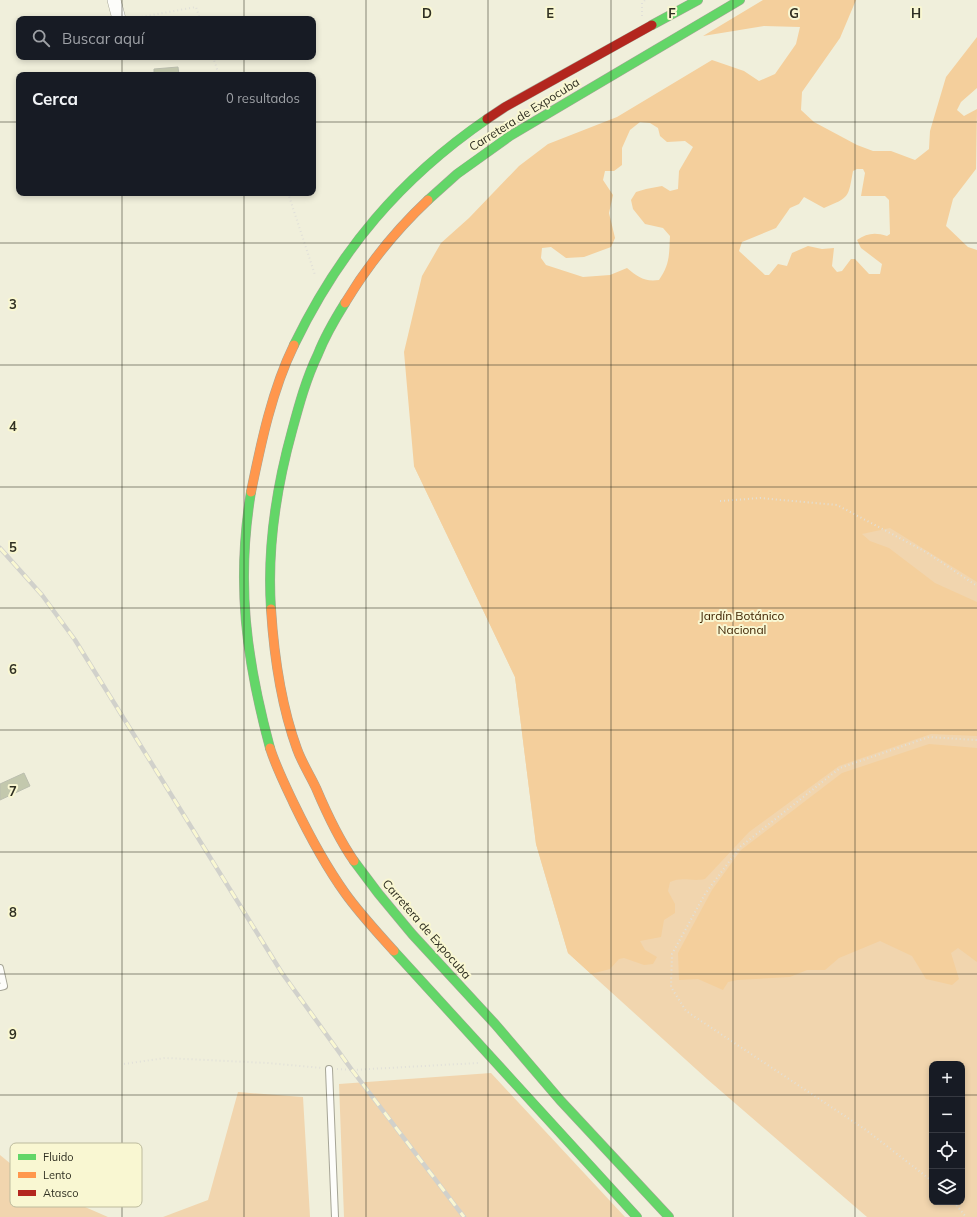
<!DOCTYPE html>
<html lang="es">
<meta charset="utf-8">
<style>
body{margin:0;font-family:Mulish,sans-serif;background:#20242c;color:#f1f3f6}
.controls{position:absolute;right:12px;bottom:12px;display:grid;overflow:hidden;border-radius:8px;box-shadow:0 2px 6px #0003}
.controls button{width:36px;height:36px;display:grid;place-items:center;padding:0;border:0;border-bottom:1px solid #363941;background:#171b24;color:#f1f3f6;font:20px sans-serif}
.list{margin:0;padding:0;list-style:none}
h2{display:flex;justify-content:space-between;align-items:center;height:52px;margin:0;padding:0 16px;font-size:17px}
h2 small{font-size:13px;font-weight:400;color:#9ea1a6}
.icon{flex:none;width:22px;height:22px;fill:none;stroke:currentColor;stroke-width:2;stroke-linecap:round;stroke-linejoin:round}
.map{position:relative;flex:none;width:977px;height:1217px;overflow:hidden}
.search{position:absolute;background:#171b24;box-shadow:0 2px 6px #0003;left:16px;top:16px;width:300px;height:44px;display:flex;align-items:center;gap:10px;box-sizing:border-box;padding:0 14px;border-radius:8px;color:#9ea1a6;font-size:15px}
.panel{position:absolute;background:#171b24;box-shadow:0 2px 6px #0003;left:16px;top:72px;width:300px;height:124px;border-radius:8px}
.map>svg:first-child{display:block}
.green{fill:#f1d5ae;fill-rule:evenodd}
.forest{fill:#f4cf9c;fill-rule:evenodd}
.building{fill:#c3c8ad;stroke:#bbbeae}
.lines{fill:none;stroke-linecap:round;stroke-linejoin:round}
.lane-casing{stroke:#a6a596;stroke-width:8}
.street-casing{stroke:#a6a596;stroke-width:14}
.fast-casing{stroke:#a6a596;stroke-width:10}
.slow-casing{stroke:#a6a596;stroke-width:10}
.jam-casing{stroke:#a6a596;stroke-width:10}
.path{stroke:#e1e0d9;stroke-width:2;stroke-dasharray:1 3;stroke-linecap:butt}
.lane{stroke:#fdfdfa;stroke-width:6}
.street{stroke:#fdfdfa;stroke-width:13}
.fast{stroke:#63d668;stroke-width:9}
.slow{stroke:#ff974d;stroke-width:9}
.jam{stroke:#b3261e;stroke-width:9}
.rail-casing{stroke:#d1d1cb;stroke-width:4.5}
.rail{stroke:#f9f7d2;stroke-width:3;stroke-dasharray:9;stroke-linecap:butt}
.grid{fill:none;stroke:#303022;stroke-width:1;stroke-opacity:0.55}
.labels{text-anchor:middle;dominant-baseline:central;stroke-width:4;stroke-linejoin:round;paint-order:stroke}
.street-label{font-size:12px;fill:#303022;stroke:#f9f7d2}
.park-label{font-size:12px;fill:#3e2402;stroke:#f9f7d2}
.key{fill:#f9f7d2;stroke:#bdbb9d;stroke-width:1}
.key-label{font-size:11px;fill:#303022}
.grid-label{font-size:13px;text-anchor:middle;font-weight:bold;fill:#303022;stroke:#f9f7d2;stroke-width:4;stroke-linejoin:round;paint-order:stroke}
</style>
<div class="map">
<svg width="977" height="1217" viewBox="0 0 977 1217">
<rect width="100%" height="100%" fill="#f0efdb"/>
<!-- green -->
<path class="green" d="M977,330V1217H867L707,1079L568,953L536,844L515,677L414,466L894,340ZM932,1064H962V1202H932Z
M491,1073L625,1217H344L339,1084Z
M238,1092L303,1097L310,1217H163L208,1200Z
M0,1155L39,1187L108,1217H0Z"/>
<!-- forest -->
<path class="forest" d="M763,0H856L840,38L802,92L801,110L814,122L857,145L873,151H891L915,160L929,149L930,131L946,77L977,37V88L961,102L957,110L964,116L977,109L976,169L953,199L946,226L968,247L977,250V582L890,528L862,534L870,541L889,548L935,583L977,602V736L931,734L839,766L749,832L705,879C691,882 683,876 670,882L668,891L675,904V913L664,920L661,937L640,941L645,950L657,957L653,964L644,965L624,958L619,959L610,969L591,974L568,953L536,844L515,677L414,466L404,352L422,276L441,243L469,218L519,166L548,144L617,117L712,60L744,71L759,81L775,74L796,44L800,27L764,26L703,36ZM640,122L650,123L658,128L660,136L667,142L685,141L693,147L679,171L678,189L670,191L662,186L646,189L636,192L631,200L633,209L645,224L663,228L670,236C669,255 670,264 659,280C644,282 638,277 627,268L610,275L583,277L546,265L541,258L542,248L551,247L566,258L584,257L611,247L615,238L609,213L613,195L603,180L605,171H614L622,165V148L630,130ZM857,169H863L865,173L861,196H885L889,200L890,234L887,236C875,232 867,233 857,240L861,248L882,264L880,274H869L855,259H851L842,271L837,272L832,266L834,248L822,249L808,246L792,253L787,266L778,264L769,275H765L739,251L742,242L776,228L790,208L799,204L804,197L824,208C850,197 848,198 853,171Z
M929,744L977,748V962L958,948L951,953L959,979L952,985L926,979L912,956L880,941L839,958L825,970H807L790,977L737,980L728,982L723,990L698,979L679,980L678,953L712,890L741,850L842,773Z"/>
<!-- building -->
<path class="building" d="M178,67L179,75H154V69Z
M24,773L30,786L0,800V784Z"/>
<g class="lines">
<defs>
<path id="lane" d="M0,968L4,986L0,987
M329,1069L335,1217"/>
<path id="street" d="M114,0L119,19"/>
<path id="fast" d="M652,25L698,0
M428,200L457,174L510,136L740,0
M294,345C340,250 400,179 487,119
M251,492C236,583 246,659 270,748
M271,609C267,549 276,489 292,431C299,405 306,379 318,354C325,336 335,319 345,303
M354,861L378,893L412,934L495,1024L560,1100L669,1217
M394,951L637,1217"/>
<path id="slow" d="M345,303C368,265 396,230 428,200
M251,492C261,443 272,390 294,345
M271,609C274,656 281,705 297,749C302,763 310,775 316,788C327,814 338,838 354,861
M270,748C276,767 285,785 294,804C309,835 325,865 345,893C360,914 377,932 394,951"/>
<path id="jam" d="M487,119L505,107L652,25"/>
</defs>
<!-- lane casing -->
<use href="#lane" class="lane-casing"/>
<!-- street casing -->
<use href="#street" class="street-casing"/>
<!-- fast casing -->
<use href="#fast" class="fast-casing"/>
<!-- slow casing -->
<use href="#slow" class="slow-casing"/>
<!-- jam casing -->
<use href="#jam" class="jam-casing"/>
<!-- path -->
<path class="path" d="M642,16V3L645,0
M130,19L196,7L200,19
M213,57L219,75
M288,193L315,275
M720,501L760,498L837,505L926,552L977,586
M124,1064L165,1058L268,1063L322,1068
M337,1069L352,1070L478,1063
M932,1181L866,1130L686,1011L671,987L672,954L705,894L740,847L840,768L929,737L977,740
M954,1202L966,1217"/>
<!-- lane -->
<use href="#lane" class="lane"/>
<!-- street -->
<use href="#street" class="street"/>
<!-- fast -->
<use href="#fast" class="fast"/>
<!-- slow -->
<use href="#slow" class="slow"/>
<!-- jam -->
<use href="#jam" class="jam"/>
<defs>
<path id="rail" d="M0,548L42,595L75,640L282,973L352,1070L464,1217"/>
</defs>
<!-- rail casing -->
<use href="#rail" class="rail-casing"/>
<!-- rail -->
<use href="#rail" class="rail"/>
</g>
<!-- grid -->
<path class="grid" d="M122,0V19M244,0V19M366,0V1217M488,0V1217M611,0V1217M733,0V1217M855,0V1217M122,57V75M244,57V75M0,122H19M313,122H977M122,193V1217M244,193V1217M0,243H977M0,365H977M0,487H977M0,608H977M0,730H977M0,852H977M0,974H977M0,1095H932M962,1095H977"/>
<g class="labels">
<!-- street labels -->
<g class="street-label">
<text transform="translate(524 114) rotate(-32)">Carretera de Expocuba</text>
<text transform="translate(427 929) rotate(49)">Carretera de Expocuba</text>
</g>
<!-- park labels -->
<g class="park-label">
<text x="742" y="615">Jardín Botánico<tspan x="742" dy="14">Nacional</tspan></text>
</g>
</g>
<!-- legend -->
<rect x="10" y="1143" width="132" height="64" rx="6" class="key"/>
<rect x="18" y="1154" width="18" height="6" fill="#63d668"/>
<rect x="18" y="1172" width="18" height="6" fill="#ff974d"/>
<rect x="18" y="1190" width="18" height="6" fill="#b3261e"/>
<g class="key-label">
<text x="43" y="1161">Fluido</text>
<text x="43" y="1179">Lento</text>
<text x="43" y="1197">Atasco</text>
</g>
<g class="grid-label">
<text x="427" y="18">D</text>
<text x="550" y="18">E</text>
<text x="672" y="18">F</text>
<text x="794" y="18">G</text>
<text x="916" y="18">H</text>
<text x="13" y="309">3</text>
<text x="13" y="431">4</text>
<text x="13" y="552">5</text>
<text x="13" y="674">6</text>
<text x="13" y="796">7</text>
<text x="13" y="917">8</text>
<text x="13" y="1039">9</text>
</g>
</svg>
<div class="controls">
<button>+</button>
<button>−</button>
<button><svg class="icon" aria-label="locate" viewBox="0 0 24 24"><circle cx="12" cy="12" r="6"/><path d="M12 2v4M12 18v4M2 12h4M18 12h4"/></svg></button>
<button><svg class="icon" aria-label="layers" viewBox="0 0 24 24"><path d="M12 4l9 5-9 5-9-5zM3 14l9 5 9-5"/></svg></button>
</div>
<div class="search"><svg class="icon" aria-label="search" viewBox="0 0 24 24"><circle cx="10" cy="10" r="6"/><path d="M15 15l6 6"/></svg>Buscar aquí</div>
<section class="panel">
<h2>Cerca<small>0 resultados</small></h2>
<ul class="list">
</ul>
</section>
</div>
